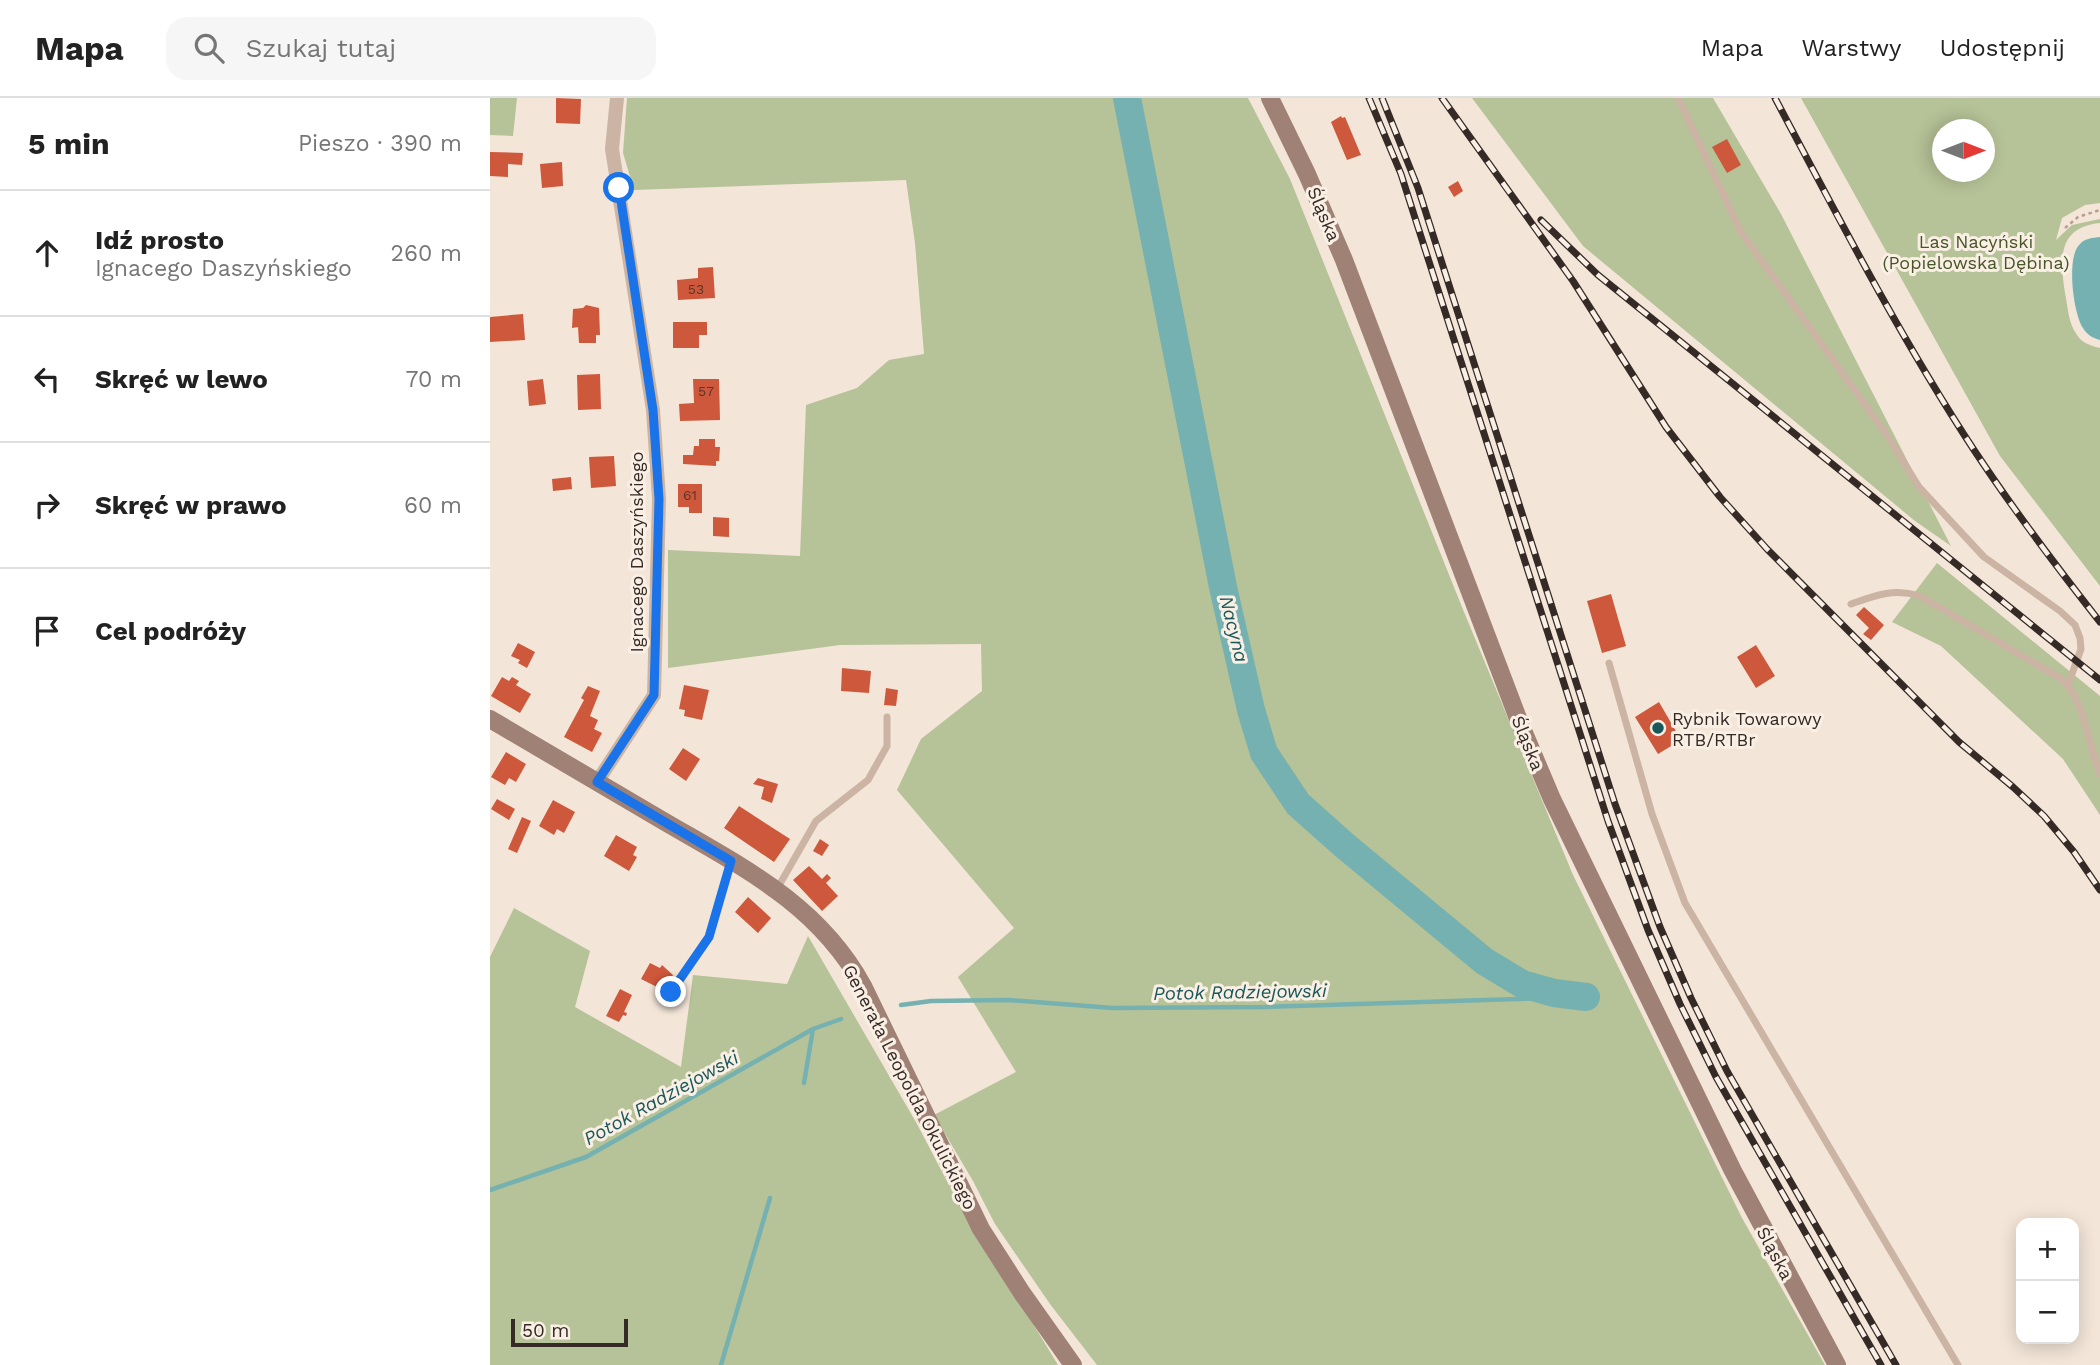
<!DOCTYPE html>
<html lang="pl">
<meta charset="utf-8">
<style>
body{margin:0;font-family:"Work Sans",sans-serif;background:#f6f6f6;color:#222}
.controls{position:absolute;right:21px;bottom:21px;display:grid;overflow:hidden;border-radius:14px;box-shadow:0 4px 18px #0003}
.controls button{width:63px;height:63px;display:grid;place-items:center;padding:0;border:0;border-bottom:2px solid #e0e0e0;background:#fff;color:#222;font:35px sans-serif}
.compass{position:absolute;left:1442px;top:21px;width:63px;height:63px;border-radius:50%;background:#fff;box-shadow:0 4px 18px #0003;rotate:90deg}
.scale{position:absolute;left:21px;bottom:18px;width:117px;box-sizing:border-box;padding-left:7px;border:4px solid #362a26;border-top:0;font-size:19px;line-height:24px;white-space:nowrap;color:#362a26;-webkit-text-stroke:5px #faefe5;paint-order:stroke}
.stop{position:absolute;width:21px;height:21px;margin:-16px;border:5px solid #1a73e8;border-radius:50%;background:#fff}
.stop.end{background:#1a73e8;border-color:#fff;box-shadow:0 2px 7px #0008}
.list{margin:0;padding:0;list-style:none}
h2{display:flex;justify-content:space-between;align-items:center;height:91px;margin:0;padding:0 28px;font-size:30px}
h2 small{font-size:23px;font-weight:400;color:#767676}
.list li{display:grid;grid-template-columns:46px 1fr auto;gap:21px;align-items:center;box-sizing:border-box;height:126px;padding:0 28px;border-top:2px solid #e0e0e0}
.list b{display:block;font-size:26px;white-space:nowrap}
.list p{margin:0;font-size:23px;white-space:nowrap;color:#767676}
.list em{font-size:23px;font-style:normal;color:#767676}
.icon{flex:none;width:38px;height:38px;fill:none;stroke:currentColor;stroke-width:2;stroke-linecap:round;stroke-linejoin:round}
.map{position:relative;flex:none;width:1610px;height:1267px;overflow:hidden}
header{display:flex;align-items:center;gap:42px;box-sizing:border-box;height:98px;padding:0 35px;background:#fff;border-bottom:2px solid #e0e0e0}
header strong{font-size:33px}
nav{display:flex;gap:38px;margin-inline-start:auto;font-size:24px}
.search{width:490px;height:63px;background:#f6f6f6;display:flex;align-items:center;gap:18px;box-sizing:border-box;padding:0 24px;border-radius:21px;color:#767676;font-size:26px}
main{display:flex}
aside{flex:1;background:#fff}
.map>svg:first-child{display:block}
.green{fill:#b6c297;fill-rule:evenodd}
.water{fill:#75b1b1}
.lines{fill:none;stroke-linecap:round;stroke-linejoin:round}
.stream{stroke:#75b1b1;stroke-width:4.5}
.river{stroke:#75b1b1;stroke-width:28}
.building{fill:#ce583b}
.path{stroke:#b79e8e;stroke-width:2.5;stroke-dasharray:3.5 3.5;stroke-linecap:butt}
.lane{stroke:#cbb4a3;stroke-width:7}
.street{stroke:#cbb4a3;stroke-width:14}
.secondary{stroke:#9f8275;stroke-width:18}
.rail-casing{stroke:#362a26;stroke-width:7}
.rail{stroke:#faefe5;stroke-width:4.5;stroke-dasharray:13;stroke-linecap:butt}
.route{stroke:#1a73e8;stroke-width:9}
.poi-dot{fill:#19585a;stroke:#faefe5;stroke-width:2.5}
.labels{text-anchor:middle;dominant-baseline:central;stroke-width:6;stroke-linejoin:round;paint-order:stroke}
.number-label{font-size:14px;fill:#5c362b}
.street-label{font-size:18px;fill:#362a26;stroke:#faefe5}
.park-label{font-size:18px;fill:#475628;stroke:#faefe5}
.poi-label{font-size:18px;fill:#362a26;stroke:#faefe5;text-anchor:start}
.water-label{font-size:19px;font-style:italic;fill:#19585a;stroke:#faefe5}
</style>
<header>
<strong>Mapa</strong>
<div class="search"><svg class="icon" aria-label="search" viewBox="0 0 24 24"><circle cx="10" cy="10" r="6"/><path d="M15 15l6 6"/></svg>Szukaj tutaj</div>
<nav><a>Mapa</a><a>Warstwy</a><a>Udostępnij</a></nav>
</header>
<main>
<aside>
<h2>5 min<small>Pieszo · 390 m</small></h2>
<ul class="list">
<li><svg class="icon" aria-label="ahead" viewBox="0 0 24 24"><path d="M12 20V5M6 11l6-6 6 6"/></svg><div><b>Idź prosto</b><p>Ignacego Daszyńskiego</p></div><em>260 m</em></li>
<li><svg class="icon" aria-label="left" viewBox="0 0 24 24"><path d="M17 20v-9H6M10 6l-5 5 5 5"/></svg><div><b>Skręć w lewo</b></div><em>70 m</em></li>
<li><svg class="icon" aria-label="right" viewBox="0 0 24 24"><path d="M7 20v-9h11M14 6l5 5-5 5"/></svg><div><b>Skręć w prawo</b></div><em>60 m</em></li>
<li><svg class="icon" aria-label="arrive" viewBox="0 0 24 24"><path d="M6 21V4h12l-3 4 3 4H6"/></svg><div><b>Cel podróży</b></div></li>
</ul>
</aside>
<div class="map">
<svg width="1610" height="1267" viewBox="0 0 1610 1267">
<rect width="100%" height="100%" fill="#f3e5d8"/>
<!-- green -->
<path class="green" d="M0,0H27L23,38L0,37Z
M137,0H758L800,81L974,514L1083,777L1252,1120L1335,1267H607L560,1206L505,1126L483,1083L444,1017L526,974L468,879L524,830L407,692L431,641L492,593L491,546L350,547L178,570V452L310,458L316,307L367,290L399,262L434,256L425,145L416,82L144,92L133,55Z
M982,0H1223L1291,116L1461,448L1425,423L1093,148Z
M1311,0H1610V105L1595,107L1572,120L1566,142L1582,127L1610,121V125C1567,129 1570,162 1575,195C1578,209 1578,225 1587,237C1592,245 1601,248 1610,250V488L1510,358ZM1452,32H1494V74H1452Z
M1447,465L1610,598V717L1573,661L1451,548L1402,524Z
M24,810L100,853L85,909L191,969L203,877L297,886L318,838L427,1026L460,1089L568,1267H0V859Z"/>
<!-- water -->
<path class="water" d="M1610,139V242C1603,240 1597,237 1593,230C1583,215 1576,158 1590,146C1595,140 1603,140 1610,139Z"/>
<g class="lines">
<!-- stream -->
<path class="stream" d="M411,907L441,903L519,902L623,910L773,909L1089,899
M314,985L323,931
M0,1092L96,1059L323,931L351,921
M231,1267L280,1100"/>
<!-- river -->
<path class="river" d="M637,0L733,489L761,612L774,655L808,706L854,747L994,863L1032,886L1064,895L1096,899"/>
</g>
<!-- building -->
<path class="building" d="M66,0L91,1L90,26L66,25Z
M851,18L852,20L855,19L871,57L857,62L841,24Z
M1237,41L1251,67L1237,75L1222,49Z
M0,54L33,55L32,67L18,66V79L0,78Z
M72,64L73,88L52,90L50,66Z
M968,83L973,93L964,99L958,89Z
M223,169L225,200L188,202L187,182L208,180V170Z
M96,207L109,210L110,237H106V245H89L88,229L82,230L83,211L93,210Z
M33,216L35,242L0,244V219Z
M183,224H217V237H209V250H183Z
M110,276L111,311L88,312L87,277Z
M53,281L56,306L39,308L37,283Z
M203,281H229L230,322L190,323L189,306L204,305Z
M209,341H225V349H230L229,363H226V368L193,366V357H203L204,348H209Z
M124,358L126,388L101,390L99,359Z
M81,379L82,391L63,393L62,381Z
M188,386H212V415H199V409H188Z
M223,419L239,420V439L223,438Z
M1121,496L1136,548L1112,555L1097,503Z
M1374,509L1394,527L1381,542L1373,536L1379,530L1366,517Z
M28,545L45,554L37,570L28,565L30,562L21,558Z
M1266,547L1285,578L1266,590L1247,559Z
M352,570L381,573L379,595L351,593Z
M12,579L19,583L22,579L29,583L26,587L41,596L30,615L1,598Z
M194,587L219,592L212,622L194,618L195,612L189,611Z
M98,588L110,593L100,618L108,622L104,631L112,635L102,654L74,639L94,602L91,600Z
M396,590L408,592L406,608L394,607Z
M1169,604L1191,642L1168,656L1145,619Z
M193,650L210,661L196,683L179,671Z
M16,654L36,666L26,684L19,680L15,687L1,679Z
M268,680L288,686L282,705L271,701L274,689L263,686Z
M7,701L25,711L19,722L1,711Z
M63,702L85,714L74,735L67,731L64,737L49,728Z
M249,708L300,741L284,764L234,730Z
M32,719L41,723L27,755L18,751Z
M126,737L147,749L143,757L147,759L139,773L114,758Z
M330,741L339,747L332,758L323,753Z
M319,768L332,781L337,776L341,780L336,785L348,798L332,813L303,782Z
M258,799L281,820L268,835L245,814Z
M160,865L170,870L172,867L183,877L175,893L151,881Z
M130,891L142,897L134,914L137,915L136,918L133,917L129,924L116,918Z"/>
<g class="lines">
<!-- path -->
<path class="path" d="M1575,130L1588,119L1610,112"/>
<!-- lane -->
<path class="lane" d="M1188,0L1251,134L1397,337L1429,389L1494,459L1570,513L1585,527L1590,540L1591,551L1578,587
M1361,506C1386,497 1404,490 1430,498L1570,580C1596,602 1597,645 1610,676
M1119,565L1162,716L1195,805L1468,1267
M287,791L326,723L378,682L397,648V619
M181,894L219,839L241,763"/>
<!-- street -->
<path class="street" d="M107,684L164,597L169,401L163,312L122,51L127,0"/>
<!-- secondary -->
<path class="secondary" d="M780,0L817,76L854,162L1029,623L1062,701L1243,1073L1347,1267
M0,621C57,654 113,688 170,721C248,767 327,804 373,888L491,1131L532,1195L583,1267"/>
<defs>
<path id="rail" d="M879,0L911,76L1118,723L1158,832L1190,906L1226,979L1391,1267
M892,0L928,90L1125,706L1170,829L1201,900L1237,973L1406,1267
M952,0L1083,183L1176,329L1230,399L1277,451L1469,644L1523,689L1554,718L1584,754L1610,792
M1285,0C1348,119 1410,239 1484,352C1523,411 1566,468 1610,524
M1051,122L1108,177L1610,582"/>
</defs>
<!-- rail casing -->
<use href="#rail" class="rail-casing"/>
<!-- rail -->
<use href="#rail" class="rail"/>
</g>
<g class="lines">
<!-- route -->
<path class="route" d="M129,90L163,312L169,401L164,597L107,684L241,763L219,839L181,894"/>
</g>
<!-- markers -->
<circle class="poi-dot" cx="1168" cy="630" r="7"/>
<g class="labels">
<!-- number labels -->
<g class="number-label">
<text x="206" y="191">53</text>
<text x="216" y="293">57</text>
<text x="200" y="397">61</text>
</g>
<!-- street labels -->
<g class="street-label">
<text transform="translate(834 116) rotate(67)">Śląska</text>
<text transform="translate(146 454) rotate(-90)">Ignacego Daszyńskiego</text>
<text transform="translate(1038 645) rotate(68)">Śląska</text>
<text transform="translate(420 989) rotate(63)">Generała Leopolda Okulickiego</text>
<text transform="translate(1285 1155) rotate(62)">Śląska</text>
</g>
<!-- park labels -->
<g class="park-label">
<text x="1486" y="143">Las Nacyński<tspan x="1486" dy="21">(Popielowska Dębina)</tspan></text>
</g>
<!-- poi labels -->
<g class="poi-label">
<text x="1182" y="620">Rybnik Towarowy<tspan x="1182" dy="21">RTB/RTBr</tspan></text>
</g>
<!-- water labels -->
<g class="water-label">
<text transform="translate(744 531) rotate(76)">Nacyna</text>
<text transform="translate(750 894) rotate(-1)">Potok Radziejowski</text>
<text transform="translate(171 1000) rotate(-29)">Potok Radziejowski</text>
</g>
</g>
</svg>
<div class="controls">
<button>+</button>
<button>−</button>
</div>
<svg class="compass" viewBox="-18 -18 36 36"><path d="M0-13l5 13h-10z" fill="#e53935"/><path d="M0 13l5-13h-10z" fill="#767676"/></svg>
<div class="scale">50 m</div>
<div class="stop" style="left:129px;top:90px"></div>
<div class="stop end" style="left:181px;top:894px"></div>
</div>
</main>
